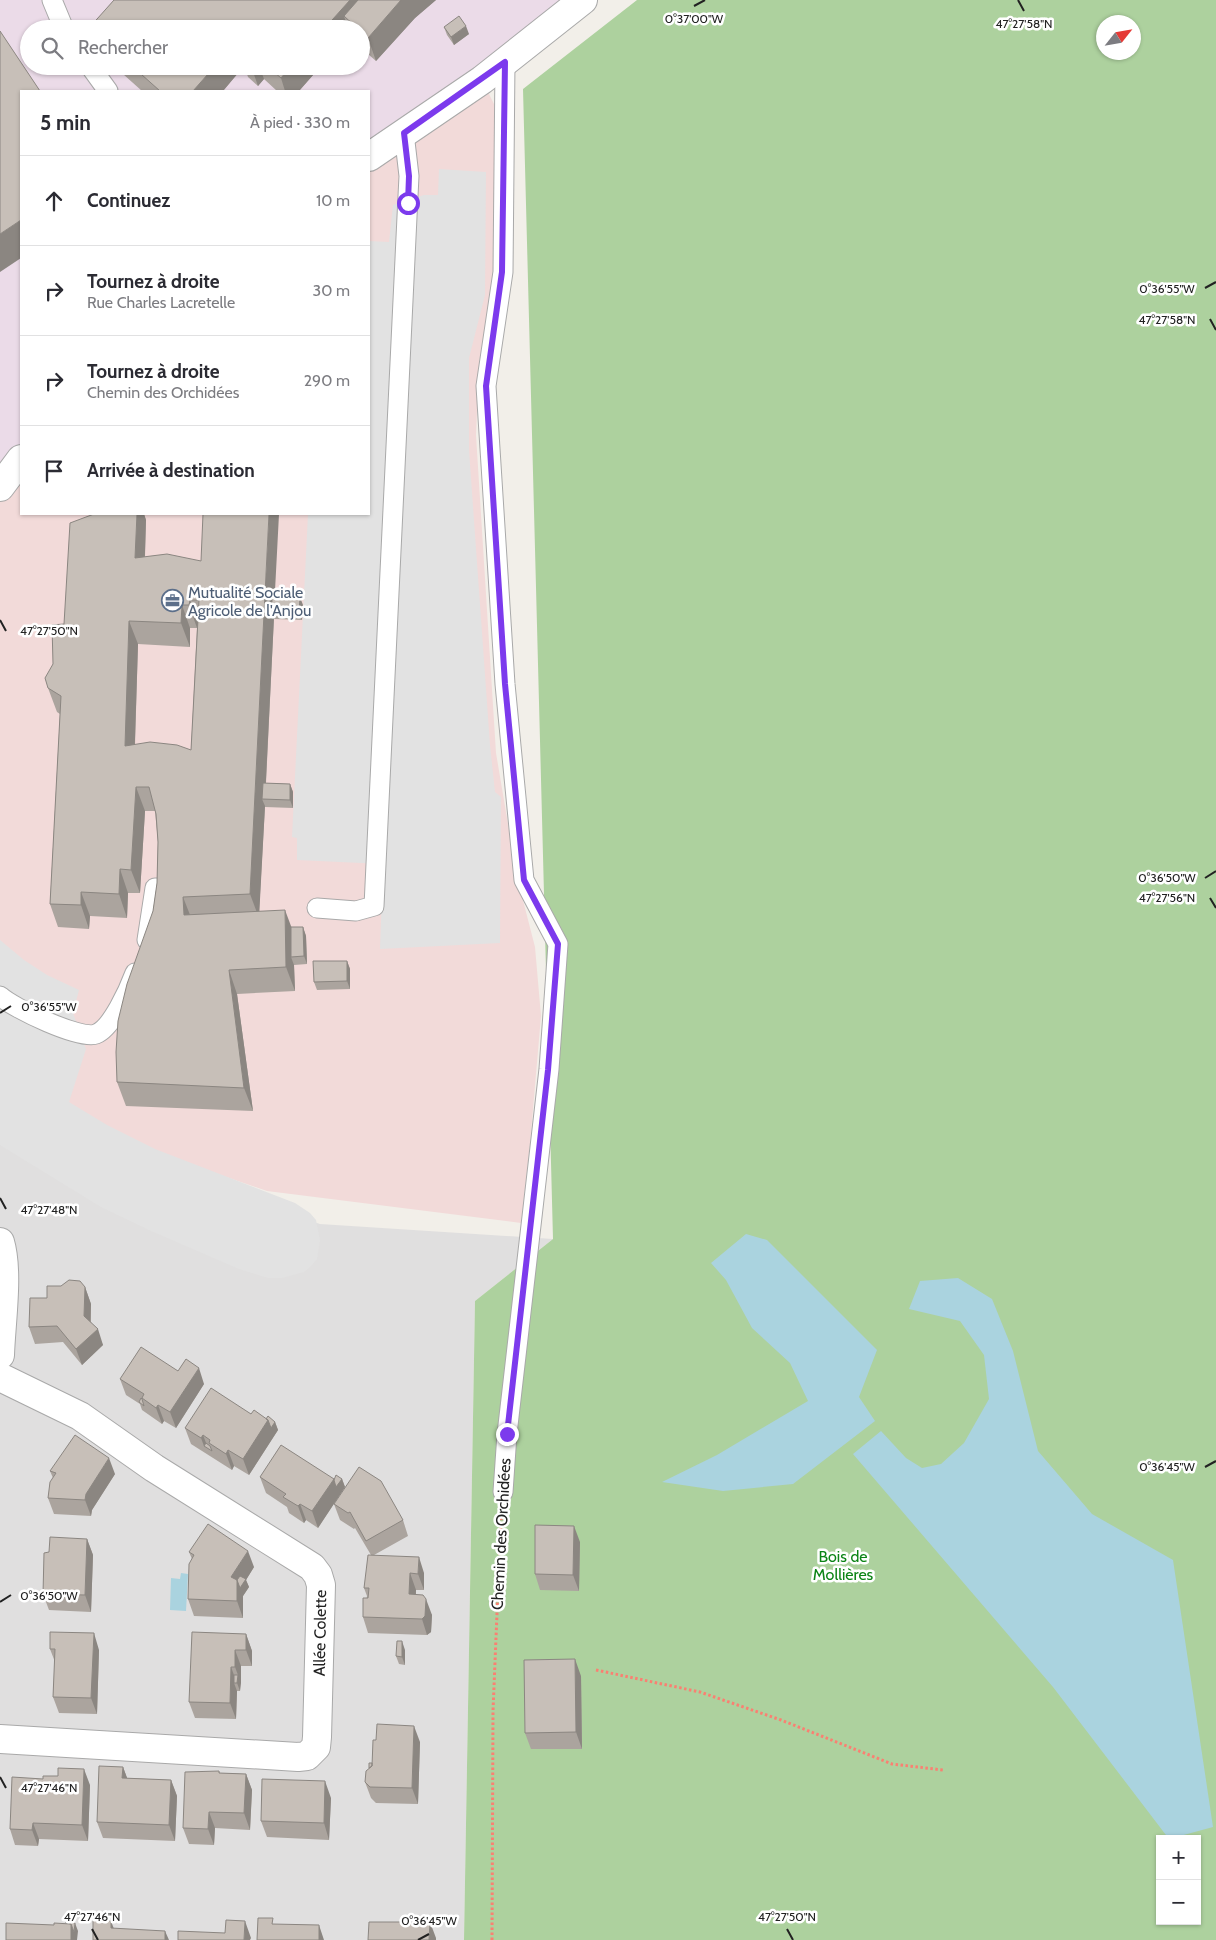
<!DOCTYPE html>
<html lang="fr">
<meta charset="utf-8">
<style>
body{margin:0;font-family:Cabin,sans-serif;background:#f2f2f3;color:#2b2b33}
.controls{position:absolute;right:15px;bottom:15px;display:grid;overflow:hidden;border-radius:0px;box-shadow:0 1px 4px #0004}
.controls button{width:45px;height:45px;display:grid;place-items:center;padding:0;border:0;border-bottom:1px solid #e1e1e2;background:#fff;color:#2b2b33;font:25px sans-serif}
.compass{position:absolute;left:1096px;top:15px;width:45px;height:45px;border-radius:50%;background:#fff;box-shadow:0 1px 4px #0004;rotate:59deg}
.stop{position:absolute;width:15px;height:15px;margin:-11px;border:4px solid #7c3aed;border-radius:50%;background:#fff}
.stop.end{background:#7c3aed;border-color:#fff;box-shadow:0 1px 5px #0008}
.list{margin:0;padding:0;list-style:none}
h2{display:flex;justify-content:space-between;align-items:center;height:65px;margin:0;padding:0 20px;font-size:21px}
h2 small{font-size:16px;font-weight:400;color:#7c7c81}
.list li{display:grid;grid-template-columns:32px 1fr auto;gap:15px;align-items:center;box-sizing:border-box;height:90px;padding:0 20px;border-top:1px solid #e1e1e2}
.list b{display:block;font-size:19px;white-space:nowrap}
.list p{margin:0;font-size:16px;white-space:nowrap;color:#7c7c81}
.list em{font-size:16px;font-style:normal;color:#7c7c81}
.icon{flex:none;width:28px;height:28px;fill:none;stroke:currentColor;stroke-width:2;stroke-linecap:round;stroke-linejoin:round}
.map{position:relative;flex:none;width:1216px;height:1940px;overflow:hidden}
.search{position:absolute;background:#fff;box-shadow:0 1px 4px #0004;left:20px;top:20px;width:350px;height:55px;display:flex;align-items:center;gap:12px;box-sizing:border-box;padding:0 18px;border-radius:28px;color:#7c7c81;font-size:19px}
.panel{position:absolute;background:#fff;box-shadow:0 1px 4px #0004;left:20px;top:90px;width:350px;height:425px;border-radius:0px}
.map>svg:first-child{display:block}
.residential{fill:#e0dfdf}
.commercial{fill:#f2dad9}
.industrial{fill:#ebdbe8;fill-rule:evenodd}
.forest{fill:#add19e;fill-rule:evenodd}
.parking{fill:#e2e2e2}
.water{fill:#aad3df}
.lines{fill:none;stroke-linecap:round;stroke-linejoin:round}
.lane-casing{stroke:#a9a9a9;stroke-width:21}
.street-casing{stroke:#a9a9a9;stroke-width:30}
.path{stroke:#fa8072;stroke-width:3;stroke-dasharray:2.5 2.5;stroke-linecap:butt}
.lane{stroke:#fff;stroke-width:19}
.street{stroke:#fff;stroke-width:28}
.wall{fill:#aba49e;fill-rule:evenodd}
.shaded-wall{fill:#8b8681}
.building{fill:#c7bfb8;stroke:#8b8681;fill-rule:evenodd}
.route{stroke:#7c3aed;stroke-width:6}
.ticks{fill:none;stroke:#222;stroke-width:2}
.labels{text-anchor:middle;dominant-baseline:central;stroke-width:5;stroke-linejoin:round;paint-order:stroke}
.service-label{font-size:16px;fill:#4e5e75;stroke:#fff;text-anchor:start}
.street-label{font-size:16px;fill:#222;stroke:#fff}
.park-label{font-size:16px;fill:#0c8416;stroke:#fff}
.ticks-label{font-size:12px;text-anchor:middle;fill:#222;stroke:#fff;stroke-width:5;stroke-linejoin:round;paint-order:stroke}
</style>
<div class="map">
<svg width="1216" height="1940" viewBox="0 0 1216 1940">
<rect width="100%" height="100%" fill="#f2efe9"/>
<!-- residential -->
<path class="residential" d="M0,1120L320,1224L553,1239L475,1301L464,1940H0Z"/>
<!-- commercial -->
<path class="commercial" d="M482,80L496,108L497,203L492,287L479,363L476,435L496,753L517,877L535,947L541,1016L530,1144L521,1223L267,1191L0,1099V485L21,459V514H369V157Z"/>
<!-- industrial -->
<path class="industrial" d="M0,0H583L369,157V91H21V459L0,485ZM29,29H361V66H29Z"/>
<!-- forest -->
<path class="forest" d="M637,0H1216V1940H464L475,1301L553,1239L523,89ZM1104,22H1134V52H1104ZM1160,1839H1197V1921H1160Z"/>
<!-- parking -->
<path class="parking" d="M439,169L486,172L485,295L469,358V450L490,745L495,792L501,797L500,943L380,949L383,864L297,860V838L292,837L308,514H369V241L389,242L393,205L424,195H438Z
M0,940L24,960L47,975L79,990L73,1013L86,1049L69,1102L107,1125L155,1149L295,1203L310,1213L316,1220L320,1240L317,1259L310,1267L304,1272L282,1278H268L239,1269L149,1230L101,1207L0,1145Z"/>
<!-- water -->
<path class="water" d="M746,1234L767,1240L877,1350L859,1397L875,1421L793,1484L723,1491L662,1482L717,1455L808,1401L790,1363L752,1328L726,1280L711,1263Z
M958,1278L992,1299L1013,1351L1038,1451L1092,1514L1173,1560L1213,1827L1169,1839L1053,1687L853,1454L881,1431L906,1458L922,1468L941,1464L964,1443L989,1399L984,1355L960,1321L909,1309L920,1281Z
M181,1573L188,1574L186,1611L170,1610L171,1578L180,1579Z"/>
<g class="lines">
<defs>
<path id="lane" d="M52,0L64,29
M90,66L108,91
M317,908L356,911L374,906L408,196L409,176L404,133
M147,940L155,888
M0,996C13,1008 80,1040 96,1034C112,1028 129,989 135,973
M503,1492L507,1434L549,1069L558,944L524,880L505,684L486,386L503,272L505,62"/>
<path id="street" d="M369,157L482,80L583,0
M0,487L21,459
M0,1242C9,1272 1,1323 0,1355
M0,1377L80,1416L154,1468L312,1567L318,1575L321,1585L317,1737L316,1747L307,1756L298,1757L0,1739"/>
</defs>
<!-- lane casing -->
<use href="#lane" class="lane-casing"/>
<!-- street casing -->
<use href="#street" class="street-casing"/>
<!-- path -->
<path class="path" d="M596,1670L700,1692L781,1720L892,1764L943,1770
M492,1940L493,1711L501,1516"/>
<!-- lane -->
<use href="#lane" class="lane"/>
<!-- street -->
<use href="#street" class="street"/>
</g>
<!-- wall -->
<path class="wall" d="M114,0H436L415,18L376,61L361,48V29H89Z
M444,27L469,34L454,45L447,35Z
M114,66H321L299,91H277L264,79L258,86L248,77L244,66L223,91H142Z
M94,514H144L146,520L145,557L275,595L303,605L302,620L274,619V617L266,783L290,784L293,792V808L265,807V806L259,912L291,927H303L306,936L307,964L294,965L295,991L237,994L253,1111L126,1106L117,1082L153,911L157,883L158,842L155,811H145L140,893H128L127,918L90,916L89,929L58,927L50,904L60,714L57,712L48,688L53,664ZM190,628H197L191,750L135,745L138,644L190,647Z
M347,961L350,969V989L317,990L314,982Z
M85,1287L91,1304V1322L103,1345L82,1365L63,1342L35,1344L29,1327L47,1298Z
M178,1371L204,1384L176,1428L164,1421L162,1424L142,1410L140,1404L126,1395L120,1379Z
M251,1414L275,1422L278,1430L249,1475L234,1466L232,1470L191,1444L185,1428Z
M50,1471L115,1474L92,1510L91,1516L54,1514L48,1498L53,1478Z
M260,1477L342,1479L345,1487L318,1528L306,1520L304,1523L289,1513L287,1507L266,1493Z
M334,1504L403,1520L408,1536L374,1555L424,1573V1590H416V1594L432,1615L431,1632L427,1635L368,1633L363,1617L367,1596L364,1588L371,1555L355,1528L354,1529L340,1520Z
M87,1539L93,1555L91,1612L49,1610L43,1594L49,1552Z
M580,1542L579,1591L540,1590L535,1574Z
M189,1552L254,1567L246,1580L249,1587L243,1596V1618L194,1616L188,1599L192,1559Z
M246,1634L252,1651V1666H241L240,1691H237L236,1719L195,1718L189,1702Z
M50,1649L99,1650L97,1714L59,1713L53,1697L55,1662Z
M405,1650V1665L399,1664L396,1656Z
M581,1676L582,1749H531L525,1733Z
M420,1742L418,1804L376,1803L371,1798L365,1782L369,1768L372,1763Z
M123,1767L127,1778L171,1780L177,1796L175,1841L103,1838L97,1822Z
M219,1771L220,1773L246,1774L252,1790L250,1830L215,1828L214,1845L189,1844L183,1828Z
M90,1785L88,1841L39,1839L38,1846L15,1845L10,1829Z
M331,1798L329,1840L267,1837L261,1821Z"/>
<!-- shaded-wall -->
<path class="shaded-wall" d="M350,0H380L344,16L348,29H324Z
M401,0H436L415,18L376,61L368,38Z
M466,26L469,34L454,45L451,37Z
M215,66H244L223,91H193Z
M251,66H259L264,79L258,86Z
M291,66H321L299,91H285L281,78Z
M21,220V258L0,272V234Z
M137,514H144L146,520L144,582L135,558Z
M269,514H279L274,610H272L274,617L265,799H262L265,806L259,918L250,894Z
M300,597L303,605L302,620L299,612Z
M190,600L199,624L197,628L189,605Z
M182,605L190,628V647L181,623Z
M129,621L138,644L134,770L125,746Z
M290,784L293,792V808L290,800Z
M136,787L145,811L140,893L131,870Z
M120,869L128,893L127,918L119,894Z
M81,892L90,916L89,929L81,905Z
M183,897L192,920L184,915Z
M285,910L294,934L291,957L294,965L295,991L286,967Z
M303,927L306,936L307,964L304,956Z
M347,961L350,969V989L347,981Z
M229,970L237,994L253,1111L244,1088Z
M85,1287L91,1304L90,1332L84,1316Z
M98,1329L103,1345L82,1365L76,1349Z
M199,1368L204,1384L176,1428L170,1412Z
M158,1405L164,1421L162,1424L156,1408Z
M268,1420L275,1422L278,1430L249,1475L243,1459Z
M203,1435L208,1448L204,1446L201,1438Z
M228,1450L234,1466L232,1470L226,1454Z
M109,1458L115,1474L92,1510L91,1516L85,1500L86,1494Z
M334,1479H342L345,1487L318,1528L312,1511Z
M300,1504L306,1520L304,1523L298,1506Z
M574,1526L580,1542L579,1591L573,1575Z
M87,1539L93,1555L91,1612L85,1595Z
M248,1551L254,1567L246,1580L249,1587L243,1596V1618L237,1601L231,1577Z
M419,1557L424,1573V1590L418,1574Z
M410,1573L416,1590L415,1610L409,1594Z
M426,1599L432,1615L431,1632L427,1635L422,1619Z
M94,1633L99,1650L97,1714L91,1698Z
M246,1634L252,1651V1666L246,1650Z
M402,1641L405,1650V1665L402,1657Z
M235,1650L241,1666V1683L235,1667Z
M575,1659L581,1676L582,1749L576,1732Z
M231,1667L237,1683H234L237,1691L236,1719L230,1703Z
M238,1675L241,1683L240,1691L237,1683Z
M414,1726L420,1742L418,1804L412,1788Z
M123,1767L129,1783L122,1778Z
M84,1769L90,1785L88,1841L82,1825Z
M246,1774L252,1790L250,1830L244,1813Z
M171,1780L177,1796L175,1841L169,1825Z
M325,1781L331,1798L329,1840L324,1823Z
M209,1812L215,1828L214,1845L208,1829Z
M33,1823L39,1839L38,1846L32,1830Z
M111,1921L117,1937L111,1928Z
M245,1921L251,1938L250,1940H244Z
M430,1922L436,1938V1940H429Z
M75,1923L78,1931L77,1940L74,1932Z
M71,1924L77,1940H71Z
M319,1925L324,1940H319Z
M165,1931L169,1940H165Z"/>
<!-- building -->
<path class="building" d="M114,0H350L324,29L89,28Z
M358,0H401L368,38L361,32V29H358L344,16Z
M459,16L466,26L451,37L444,27Z
M0,31L40,91H21V220L0,234Z
M132,66H215L193,91H160Z
M267,66H291L281,78Z
M94,514H137L135,558L167,554L201,561L203,514H269L250,894L183,897L184,915L285,910L286,967L229,970L244,1088L117,1082L116,1052L118,1021L127,984L153,911L157,883L158,842L156,814L149,787H136L131,870L120,869L119,894L81,892V905L50,904L61,696L48,688L45,678L53,664L52,625L64,624L70,523ZM190,600H199L191,750L177,745L150,742L125,746L129,621L181,623L182,605H189Z
M272,595L300,597L299,612L272,610Z
M263,783L290,784V800L262,799Z
M291,927H303L304,956L291,957Z
M313,961H347V981L314,982Z
M69,1280L80,1281L85,1287L84,1316L98,1329L76,1349L57,1326L29,1327L30,1298H47V1286H61Z
M141,1347L178,1371L186,1359L199,1368L170,1412L158,1405L156,1408L142,1398L144,1394L120,1379Z
M211,1388L251,1414L254,1410L268,1420L243,1459L228,1450L226,1454L209,1443L210,1440L203,1435L201,1438L185,1428Z
M141,1398L142,1399L144,1406L139,1402Z
M268,1416L275,1422L271,1428L268,1420L266,1419Z
M75,1435L109,1458L86,1494L85,1500L48,1498L50,1482L56,1473L50,1471Z
M206,1443L210,1446L212,1451L204,1446Z
M281,1445L334,1479L312,1511L300,1504L298,1506L283,1497L286,1494L260,1477Z
M359,1467L381,1481L403,1520L366,1541L350,1512L348,1513L334,1504Z
M336,1475L342,1479L336,1487L334,1480Z
M208,1524L248,1551L231,1577L237,1580V1601L188,1599L189,1564L194,1555L189,1552Z
M535,1525L574,1526L573,1575L535,1574Z
M50,1537L87,1539L85,1595L43,1594L44,1553L49,1552Z
M368,1555L419,1557L418,1574L410,1573L409,1594L423,1595L426,1599L425,1616L422,1619L363,1617V1598H368L369,1588H364Z
M240,1576L246,1579L240,1588L237,1580Z
M50,1632L94,1633L91,1698L53,1697L55,1649H50Z
M192,1632L246,1634V1650H235V1667H231L230,1703L189,1702Z
M397,1641H402V1657L396,1656Z
M575,1659L576,1732L525,1733L524,1660Z
M234,1675H238L237,1683H234Z
M377,1724L414,1726L412,1788L370,1787L365,1782L366,1771L372,1766L373,1740H376Z
M369,1763H372V1766L369,1768Z
M99,1766L123,1767L122,1778L171,1780L169,1825L97,1822Z
M58,1768L84,1769L82,1825L33,1823L32,1830L10,1829L12,1777L43,1779V1776H58Z
M219,1771V1773L246,1774L244,1813L209,1812L208,1829L183,1828L185,1772Z
M262,1779L325,1781L324,1823L261,1821Z
M258,1918H273L272,1924L319,1925V1940H257Z
M93,1920L111,1921V1928L165,1931V1940H93Z
M226,1920L245,1921L244,1940H178V1931L225,1933Z
M66,1922L75,1923L74,1932L71,1924L66,1923Z
M369,1922H430L429,1940H368Z
M6,1923L54,1925V1923L71,1924V1940H6Z"/>
<g class="lines">
<!-- route -->
<path class="route" d="M408,203L409,176L404,133L505,62L502,272L486,386L505,684L524,880L558,944L548,1070L507,1434"/>
</g>
<!-- ticks -->
<path class="ticks" d="M1018,0L1024,11M694,6L705,0M1205,288L1216,282M1210,319L1216,330M0,620L6,631M1205,878L1216,871M1210,898L1216,908M0,1013L11,1006M0,1198L6,1209M1205,1467L1216,1461M0,1602L11,1595M0,1777L6,1788M92,1929L98,1940M787,1929L793,1940M418,1940L429,1934"/>
<!-- icons -->
<defs>
<symbol id="office-ring" viewBox="-11 -11 22 22"><circle r="9.5" fill="#fff" stroke="#5c6f8a" stroke-width="1.5"/><path d="M-6-3h4V-5.5h4V-3h4V5H-6ZM-1-4.5V-3h2v-1.5ZM-6 0V1H6V0Z" fill="#5c6f8a"/></symbol>
</defs>
<g fill-rule="evenodd">
<use href="#office-ring" x="160" y="588" width="25" height="25"/>
</g>
<g class="labels">
<!-- service labels -->
<g class="service-label">
<text x="188" y="592">Mutualité Sociale<tspan x="188" dy="18">Agricole de l'Anjou</tspan></text>
</g>
<!-- street labels -->
<g class="street-label">
<text transform="translate(501 1534) rotate(-87)">Chemin des Orchidées</text>
<text transform="translate(320 1633) rotate(-89)">Allée Colette</text>
</g>
<!-- park labels -->
<g class="park-label">
<text x="843" y="1556">Bois de<tspan x="843" dy="18">Mollières</tspan></text>
</g>
</g>
<g class="ticks-label">
<text x="694" y="23">0°37'00"W</text>
<text x="1024" y="28">47°27'58"N</text>
<text x="1167" y="293">0°36'55"W</text>
<text x="1167" y="324">47°27'58"N</text>
<text x="49" y="635">47°27'50"N</text>
<text x="1167" y="882">0°36'50"W</text>
<text x="1167" y="902">47°27'56"N</text>
<text x="49" y="1011">0°36'55"W</text>
<text x="49" y="1214">47°27'48"N</text>
<text x="1167" y="1471">0°36'45"W</text>
<text x="49" y="1600">0°36'50"W</text>
<text x="49" y="1792">47°27'46"N</text>
<text x="92" y="1921">47°27'46"N</text>
<text x="787" y="1921">47°27'50"N</text>
<text x="429" y="1925">0°36'45"W</text>
</g>
</svg>
<div class="controls">
<button>+</button>
<button>−</button>
</div>
<svg class="compass" viewBox="-18 -18 36 36"><path d="M0-13l5 13h-10z" fill="#e53935"/><path d="M0 13l5-13h-10z" fill="#7c7c81"/></svg>
<div class="stop" style="left:408px;top:203px"></div>
<div class="stop end" style="left:507px;top:1434px"></div>
<div class="search"><svg class="icon" aria-label="search" viewBox="0 0 24 24"><circle cx="10" cy="10" r="6"/><path d="M15 15l6 6"/></svg>Rechercher</div>
<section class="panel">
<h2>5 min<small>À pied · 330 m</small></h2>
<ul class="list">
<li><svg class="icon" aria-label="ahead" viewBox="0 0 24 24"><path d="M12 20V5M6 11l6-6 6 6"/></svg><div><b>Continuez</b></div><em>10 m</em></li>
<li><svg class="icon" aria-label="right" viewBox="0 0 24 24"><path d="M7 20v-9h11M14 6l5 5-5 5"/></svg><div><b>Tournez à droite</b><p>Rue Charles Lacretelle</p></div><em>30 m</em></li>
<li><svg class="icon" aria-label="right" viewBox="0 0 24 24"><path d="M7 20v-9h11M14 6l5 5-5 5"/></svg><div><b>Tournez à droite</b><p>Chemin des Orchidées</p></div><em>290 m</em></li>
<li><svg class="icon" aria-label="arrive" viewBox="0 0 24 24"><path d="M6 21V4h12l-3 4 3 4H6"/></svg><div><b>Arrivée à destination</b></div></li>
</ul>
</section>
</div>
